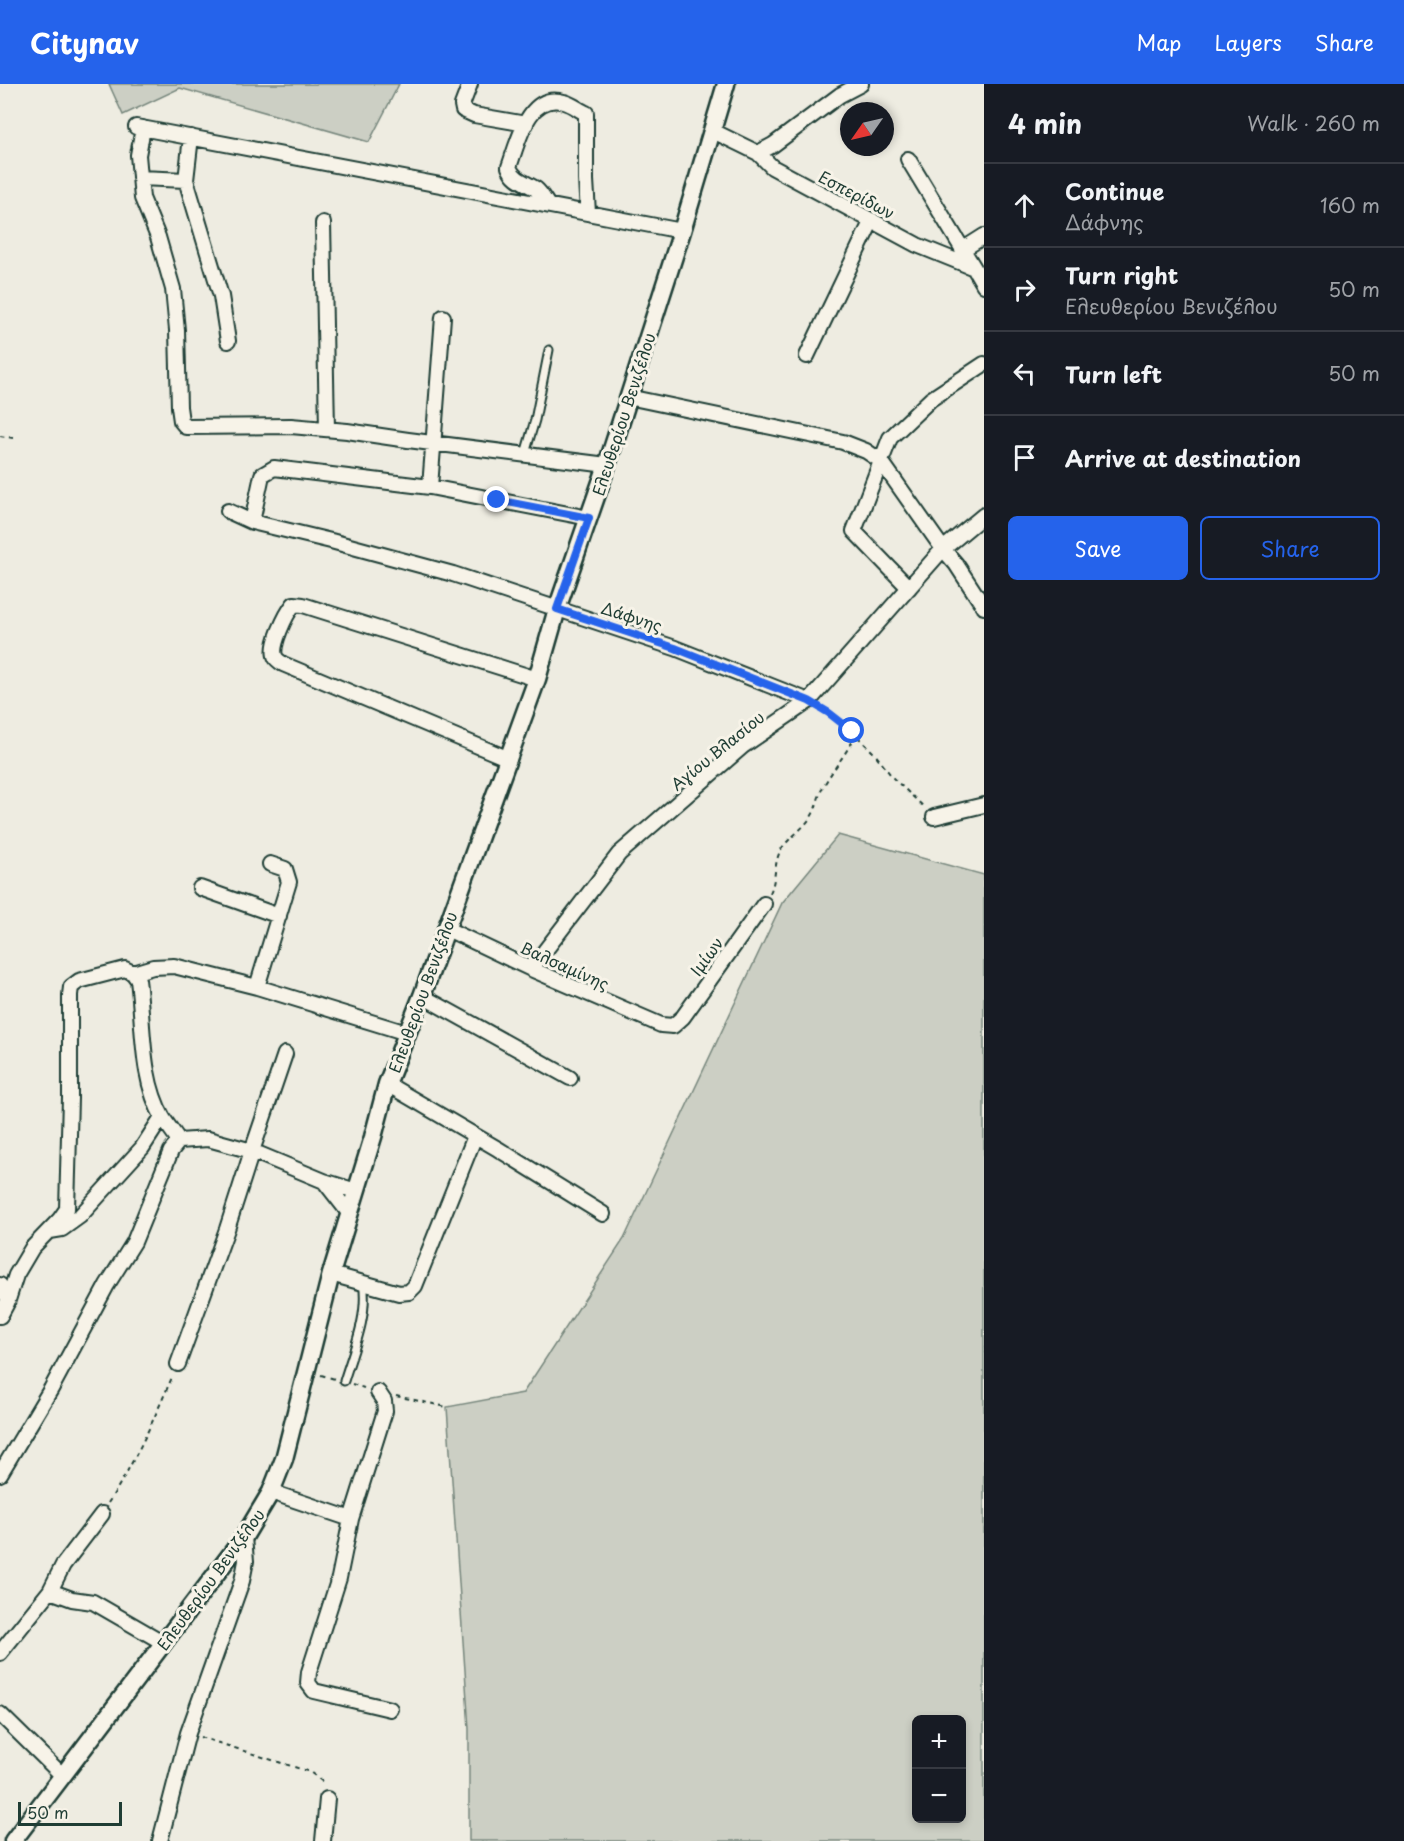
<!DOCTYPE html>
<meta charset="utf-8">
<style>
body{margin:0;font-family:"Playpen Sans",sans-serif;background:#242831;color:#f1f3f6}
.controls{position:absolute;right:18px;bottom:18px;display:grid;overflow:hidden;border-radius:9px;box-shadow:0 3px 9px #0003}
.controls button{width:54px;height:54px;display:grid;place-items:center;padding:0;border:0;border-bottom:2px solid #363941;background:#171b24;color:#f1f3f6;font:30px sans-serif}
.compass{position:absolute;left:840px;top:18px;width:54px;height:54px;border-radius:50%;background:#171b24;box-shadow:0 3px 9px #0003;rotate:236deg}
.scale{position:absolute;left:18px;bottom:15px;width:104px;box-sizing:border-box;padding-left:6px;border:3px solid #1f3d34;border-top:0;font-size:16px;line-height:21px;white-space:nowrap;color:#1f3d34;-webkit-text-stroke:4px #f7f3e8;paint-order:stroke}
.stop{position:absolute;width:18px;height:18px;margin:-14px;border:4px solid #2563eb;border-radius:50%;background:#fff}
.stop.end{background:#2563eb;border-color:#fff;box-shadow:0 2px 6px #0008}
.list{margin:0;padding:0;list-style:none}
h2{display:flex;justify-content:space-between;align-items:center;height:78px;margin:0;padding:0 24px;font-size:26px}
h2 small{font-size:20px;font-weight:400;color:#9ea1a6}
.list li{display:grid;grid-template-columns:39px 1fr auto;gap:18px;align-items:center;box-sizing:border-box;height:84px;padding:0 24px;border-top:2px solid #363941}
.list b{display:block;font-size:22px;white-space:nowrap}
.list p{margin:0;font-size:20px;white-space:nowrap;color:#9ea1a6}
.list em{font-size:20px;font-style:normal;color:#9ea1a6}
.actions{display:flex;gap:12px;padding:18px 24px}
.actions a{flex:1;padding:14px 0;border:2px solid #2563eb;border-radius:9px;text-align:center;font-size:21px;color:#2563eb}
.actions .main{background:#2563eb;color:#fff}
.icon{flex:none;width:33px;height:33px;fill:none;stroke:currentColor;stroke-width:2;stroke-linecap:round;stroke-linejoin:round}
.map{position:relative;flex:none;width:984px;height:1757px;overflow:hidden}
header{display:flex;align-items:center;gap:36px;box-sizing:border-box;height:84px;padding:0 30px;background:#2563eb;color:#fff}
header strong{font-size:28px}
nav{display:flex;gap:33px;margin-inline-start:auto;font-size:21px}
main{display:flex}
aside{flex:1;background:#171b24}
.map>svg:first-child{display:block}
.green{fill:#cccfc4;stroke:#76867c;stroke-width:1.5;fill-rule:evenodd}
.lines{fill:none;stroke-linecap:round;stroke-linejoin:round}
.service-casing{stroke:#1f3d34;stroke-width:11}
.minor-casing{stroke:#1f3d34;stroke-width:18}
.tertiary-casing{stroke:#1f3d34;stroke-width:21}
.path{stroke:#1f3d34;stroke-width:2;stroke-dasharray:4.5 4.5;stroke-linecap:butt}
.service{stroke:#f7f3e8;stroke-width:7}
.minor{stroke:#f7f3e8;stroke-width:14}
.tertiary{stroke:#f7f3e8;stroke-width:16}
.route{stroke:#2563eb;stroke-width:8}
.labels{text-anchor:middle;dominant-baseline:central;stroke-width:6;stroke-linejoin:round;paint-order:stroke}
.street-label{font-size:16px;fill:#1f3d34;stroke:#f7f3e8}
</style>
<header>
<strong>Citynav</strong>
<nav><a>Map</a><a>Layers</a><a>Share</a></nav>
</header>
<main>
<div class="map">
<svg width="984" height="1757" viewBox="0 0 984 1757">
<rect width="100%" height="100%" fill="#eeece1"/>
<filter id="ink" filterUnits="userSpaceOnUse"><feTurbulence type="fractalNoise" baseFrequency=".0167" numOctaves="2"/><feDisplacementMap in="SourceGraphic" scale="12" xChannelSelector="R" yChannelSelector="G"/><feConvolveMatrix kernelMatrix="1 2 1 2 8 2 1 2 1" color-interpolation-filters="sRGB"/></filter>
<g filter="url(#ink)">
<!-- green -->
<path class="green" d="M109,0H399L369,58L180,4L123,31Z
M838,751L984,791V1757H469V1645L447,1323L523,1309L624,1155L782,819ZM916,1636H962V1734H916Z"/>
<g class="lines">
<defs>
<path id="service" d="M525,370L535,336L549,266
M344,1297C353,1267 369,1231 363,1199"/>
<path id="minor" d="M470,0L462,21L463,26L474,31L526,40
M136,43L682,147
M143,44L138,71L142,114L158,153L173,205L177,246L179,323L181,337L186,343L291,342L347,347L408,356L607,381
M713,47L758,69L772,83L917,161L974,184L984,201
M191,53L186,96L221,212L228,257
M758,69L773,61L840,11L861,0
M908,75L974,184
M140,94L186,96
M548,121C544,116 541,109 536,105C525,98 514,96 509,83C518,59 528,7 564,18C572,20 579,26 586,29V96L588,129
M323,139L327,345
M962,166L984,152
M807,272L872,136
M628,313L843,358L866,367L881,377L943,465L956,480L984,523
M430,403L443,233
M228,427L252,438L331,457L453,490L675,564L809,617
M252,438L262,391L274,384L430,403L589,434
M909,504L854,447L890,354L931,315L984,280
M509,675L283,580C280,578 277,576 276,574C269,563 287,529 294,520L303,521L537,595
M934,733L984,721
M200,804L279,832
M445,844L531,885L661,941L673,942L683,933L764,820
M531,885L619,770L743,662L809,617L943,465L984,431
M133,889L153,883L174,882L257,903L407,949
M257,903L289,798L285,785L270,780
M422,912L570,994
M285,970L252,1067L324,1097L356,1107
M387,1000L498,1065L603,1130
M324,1097L349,1129
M50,1147L62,1145L80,1132L142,1064L162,1033
M331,1190L399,1209L409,1208L415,1202L475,1052
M0,1201V1208
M0,1232L7,1219L16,1191L32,1164L60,1135L67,1125L70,1014V911L71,903L79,897L125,885L133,889L138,896C144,941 140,994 163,1034C168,1042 174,1049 179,1057
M378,1308L384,1317L385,1327L351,1435L339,1494L309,1588L308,1599L314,1607L390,1625
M0,1390L51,1305L107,1201L134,1158L171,1067L179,1057L208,1055L252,1067L227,1145L178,1280
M271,1408L351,1435
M50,1507L72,1515L93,1518L164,1559
M0,1569L50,1507L63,1481L102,1430
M0,1630L62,1691
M160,1757L188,1649L242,1497L246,1477L244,1453
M323,1757L327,1715"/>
<path id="tertiary" d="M13,1757L244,1453L271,1408L284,1375L331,1190L373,1053L387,1000L422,912L537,595L557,525L607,381L682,147L726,0"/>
</defs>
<!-- service casing -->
<use href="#service" class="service-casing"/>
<!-- minor casing -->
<use href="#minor" class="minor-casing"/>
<!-- tertiary casing -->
<use href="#tertiary" class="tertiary-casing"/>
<!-- path -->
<path class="path" d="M0,352L14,354
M822,625L856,651L875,670L893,694L925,724
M770,809C777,794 773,778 782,764C790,753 803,745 811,733C817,724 818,712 823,703C833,685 846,670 856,651
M321,1291L335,1295
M352,1300L364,1304
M396,1312L447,1323
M108,1419C135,1378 154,1335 173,1291
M200,1653L310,1688L323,1698L324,1701"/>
<!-- service -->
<use href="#service" class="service"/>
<!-- minor -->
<use href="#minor" class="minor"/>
<!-- tertiary -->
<use href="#tertiary" class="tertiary"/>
</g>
</g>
<g class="lines" filter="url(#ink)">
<!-- route -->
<path class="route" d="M497,416L589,434L557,525L675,564L809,617L829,629L852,647"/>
</g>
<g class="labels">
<!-- street labels -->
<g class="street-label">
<text transform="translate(857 110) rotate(28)">Εσπερίδων</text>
<text transform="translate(623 330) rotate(-72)">Ελευθερίου Βενιζέλου</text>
<text transform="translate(632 532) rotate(18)">Δάφνης</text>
<text transform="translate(717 666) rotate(-39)">Αγίου Βλασίου</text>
<text transform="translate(706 872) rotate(-54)">Ιμίων</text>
<text transform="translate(565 881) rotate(24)">Βαλσαμίνης</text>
<text transform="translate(422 908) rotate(-70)">Ελευθερίου Βενιζέλου</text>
<text transform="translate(210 1495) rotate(-54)">Ελευθερίου Βενιζέλου</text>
</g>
</g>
</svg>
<div class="controls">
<button>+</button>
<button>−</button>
</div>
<svg class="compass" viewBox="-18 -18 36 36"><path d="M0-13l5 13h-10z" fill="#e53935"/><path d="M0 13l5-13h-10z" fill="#9ea1a6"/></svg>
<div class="scale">50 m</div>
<div class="stop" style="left:852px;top:647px"></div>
<div class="stop end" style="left:497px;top:416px"></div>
</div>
<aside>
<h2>4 min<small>Walk · 260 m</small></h2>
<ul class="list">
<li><svg class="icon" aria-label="ahead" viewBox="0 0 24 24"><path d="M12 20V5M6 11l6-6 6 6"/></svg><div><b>Continue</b><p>Δάφνης</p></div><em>160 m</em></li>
<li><svg class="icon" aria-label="right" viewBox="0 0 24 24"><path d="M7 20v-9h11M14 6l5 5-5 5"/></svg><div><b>Turn right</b><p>Ελευθερίου Βενιζέλου</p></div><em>50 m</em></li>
<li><svg class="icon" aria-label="left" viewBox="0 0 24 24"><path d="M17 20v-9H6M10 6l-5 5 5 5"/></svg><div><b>Turn left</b></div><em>50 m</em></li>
<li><svg class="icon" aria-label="arrive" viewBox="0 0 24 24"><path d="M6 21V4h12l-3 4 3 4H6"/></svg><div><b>Arrive at destination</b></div></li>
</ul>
<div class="actions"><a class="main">Save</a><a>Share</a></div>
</aside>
</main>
